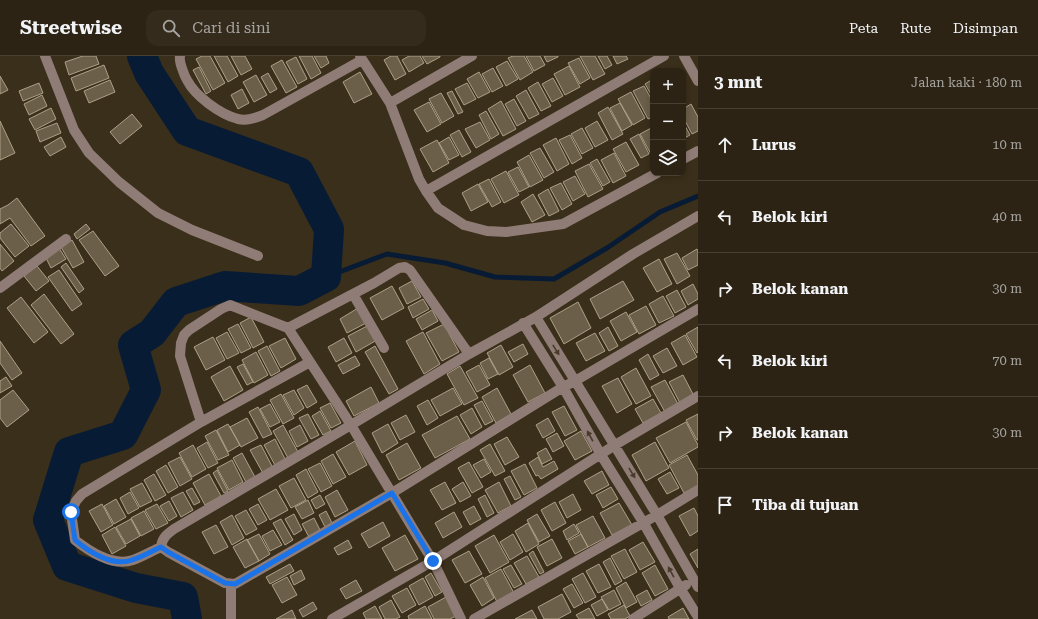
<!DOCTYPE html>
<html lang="id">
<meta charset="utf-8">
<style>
body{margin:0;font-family:"Roboto Serif",serif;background:#342b1d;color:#f1f3f6}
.controls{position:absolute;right:12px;top:12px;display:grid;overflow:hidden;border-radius:8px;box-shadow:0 2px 6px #0003}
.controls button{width:36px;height:36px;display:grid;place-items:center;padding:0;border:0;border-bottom:1px solid #484034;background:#2c2314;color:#f1f3f6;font:20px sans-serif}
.stop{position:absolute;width:12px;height:12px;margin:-9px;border:3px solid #1a73e8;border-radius:50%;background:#fff}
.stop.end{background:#1a73e8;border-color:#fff;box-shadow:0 1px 4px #0008}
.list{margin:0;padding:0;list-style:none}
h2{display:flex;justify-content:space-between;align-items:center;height:52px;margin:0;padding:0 16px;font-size:17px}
h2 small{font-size:13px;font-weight:400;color:#a6a4a0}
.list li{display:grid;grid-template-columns:26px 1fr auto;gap:12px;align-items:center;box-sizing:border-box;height:72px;padding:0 16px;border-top:1px solid #484034}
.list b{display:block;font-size:15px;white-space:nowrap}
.list em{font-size:13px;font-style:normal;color:#a6a4a0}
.icon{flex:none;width:22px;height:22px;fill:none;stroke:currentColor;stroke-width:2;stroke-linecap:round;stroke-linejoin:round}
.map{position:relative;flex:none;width:698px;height:563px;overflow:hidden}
header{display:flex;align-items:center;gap:24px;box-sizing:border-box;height:56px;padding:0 20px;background:#2c2314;border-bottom:1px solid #484034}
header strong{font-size:19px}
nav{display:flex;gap:22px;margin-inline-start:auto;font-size:14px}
.search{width:280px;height:36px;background:#342b1d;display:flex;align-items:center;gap:10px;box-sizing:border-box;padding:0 14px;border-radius:12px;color:#a6a4a0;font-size:15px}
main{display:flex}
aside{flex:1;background:#2c2314}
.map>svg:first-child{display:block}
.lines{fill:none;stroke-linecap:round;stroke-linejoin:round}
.stream{stroke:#081b35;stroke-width:5}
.river{stroke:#081b35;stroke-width:30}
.building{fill:#6b5f49;stroke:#aca088}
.minor{stroke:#907c76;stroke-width:10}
.oneway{fill:#483b2a}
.route{stroke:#1a73e8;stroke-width:5}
</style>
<header>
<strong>Streetwise</strong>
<div class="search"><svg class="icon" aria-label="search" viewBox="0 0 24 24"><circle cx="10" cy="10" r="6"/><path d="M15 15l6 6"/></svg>Cari di sini</div>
<nav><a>Peta</a><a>Rute</a><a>Disimpan</a></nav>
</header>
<main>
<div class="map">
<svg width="698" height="563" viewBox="0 0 698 563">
<rect width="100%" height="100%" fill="#3a2f1a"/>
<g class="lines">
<!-- stream -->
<path class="stream" d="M326,221L387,198L445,207L495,221L554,223L607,192L660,156L698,140"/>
<!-- river -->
<path class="river" d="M142,0L149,17L187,75L299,116L329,173L326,221L299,235L225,230L176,246L152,277L133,289L146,334L123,379L69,396L48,464L67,510L136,532L183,541L187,563"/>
</g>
<!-- building -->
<path class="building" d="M83,0H96L99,8L69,19L65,6Z
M202,0H210L225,27L213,34L196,3Z
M214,0H227L238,20L228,26Z
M231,0H245L252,13L241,19Z
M299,0H312L321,17L311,23Z
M314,0H326L329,7L321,12Z
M391,0H397L406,18L395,24L384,4Z
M409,0H420L424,7L409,16L402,4Z
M422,0H440V1L427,8Z
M513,0H524L533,16L520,24L508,2Z
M526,0H540L545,9L534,15Z
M544,0H558V1L547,6Z
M580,0H595L605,18L593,24Z
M598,0H607L612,9L605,13Z
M613,0H626L628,3L617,8Z
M296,1L307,23L298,28L286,6Z
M579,2L590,22L580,28L568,7Z
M282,4L297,31L286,37L271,10Z
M507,5L518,23L506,30L496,11Z
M104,9L109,22L76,35L71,22Z
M569,10L580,31L565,39L554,18Z
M199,11L211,35L206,38L193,14Z
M493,12L503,30L492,36L482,18Z
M360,16L372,38L354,47L343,26Z
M479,16L490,36L478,42L467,23Z
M268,17L277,33L270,37L261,21Z
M256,19L267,39L254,46L243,26Z
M0,20L8,34L0,38Z
M553,22L563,40L552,46L542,28Z
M653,23V42L645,28Z
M110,24L115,36L89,47L84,35Z
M538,26L551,50L541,55L528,32Z
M39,27L43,37L23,45L19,35Z
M467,27L476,43L464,49L455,33Z
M644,30L653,46V61L648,63L633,35Z
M242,33L249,47L238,53L231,39Z
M526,34L539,58L529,63L516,40Z
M452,35L463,56L458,58L447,37Z
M631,36L645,62L633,69L618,43Z
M441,37L454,60L442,67L429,43Z
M42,39L47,50L29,59L24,48Z
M514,43L526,65L517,70L505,48Z
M501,45L516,73L503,80L488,53Z
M429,46L441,68L427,76L414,54Z
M620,47L632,69L622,75L610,52Z
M691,48L698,61V75L692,78L683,61V53Z
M608,51L623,78L612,84L598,57Z
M51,52L56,63L35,74L29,63Z
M486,55L499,78L491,83L479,59Z
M132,58L142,70L120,88L110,76Z
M0,65L15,97L0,104Z
M597,65L608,84L595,91L585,72Z
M480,66L490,84L476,92L465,73Z
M683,66L690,79L683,83Z
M57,67L61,77L40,86L36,75Z
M653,71V102L640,78Z
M582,72L593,92L582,98L571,78Z
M459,74L471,96L462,101L450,79Z
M639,78L649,98L641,102L630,83Z
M570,79L582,102L572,108L559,84Z
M61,81L66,91L50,100L44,91Z
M449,81L459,99L449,104L439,87Z
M556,82L569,108L557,115L543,89Z
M437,84L449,107L433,116L420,93Z
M626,86L639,109L626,116L613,93Z
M540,92L554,116L544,122L530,97Z
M614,97L626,120L613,127L601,104Z
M529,99L543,124L530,131L517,106Z
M597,103L610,126L603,130L590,107Z
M589,108L603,133L588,141L575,115Z
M518,111L529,131L519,136L508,116Z
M506,115L519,139L504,147L491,123Z
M575,120L585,138L573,145L563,126Z
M489,123L501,146L492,151L479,128Z
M561,127L572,148L562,154L550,132Z
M478,128L488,146L471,155L462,137Z
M548,133L559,155L549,160L538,139Z
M533,138L545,159L532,166L521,146Z
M17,142L45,180L31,190L10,162L0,168V153L8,149Z
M11,168L29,190L15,201L0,182V177Z
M86,168L90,173L77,183L74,178Z
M93,175L119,210L105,220L79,184Z
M72,184L84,206L73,212L61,191Z
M0,188L14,205L2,215L0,212Z
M59,192L66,203L51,212L45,200Z
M697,193L698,195V209L688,214L682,202Z
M677,197L690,220L677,228L664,203Z
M659,203L672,228L657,236L643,212Z
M66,207L84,233L79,237L61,211Z
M37,210L49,225L36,235L24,220Z
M59,214L82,248L72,255L48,221Z
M412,225L421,241L407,248L399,232Z
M623,225L634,244L600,263L590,243Z
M693,228L698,238V243L688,249L681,235Z
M392,230L404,252L382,264L370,242Z
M677,234L686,251L675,257L666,240Z
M44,238L74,278L61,288L31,249Z
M663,240L674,260L659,267L649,248Z
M21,241L48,276L34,287L7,252Z
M423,243L429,253L413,262L408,251Z
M578,246L591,272L564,288L550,262Z
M646,250L656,269L639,278L629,259Z
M358,252L366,267L347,277L340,263Z
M432,254L438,265L422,274L416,263Z
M626,256L637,276L621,285L610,265Z
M251,261L264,286L253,292L240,267Z
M238,268L251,292L241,297L228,273Z
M444,268L459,296L442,305L426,277Z
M369,269L377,284L356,296L348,280Z
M608,271L618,290L609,295L599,277Z
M698,271V296L697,297L686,278Z
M227,276L239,297L227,303L216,282Z
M423,276L440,308L424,318L406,285Z
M595,277L605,295L586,305L576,287Z
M685,279L697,301L683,309L671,287Z
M213,281L225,304L206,314L194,291Z
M285,282L296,303L281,312L269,290Z
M344,282L352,297L336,306L328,291Z
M0,285L22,317L12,324L0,307Z
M523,288L528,298L514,306L508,296Z
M501,289L513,311L499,319L487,297Z
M267,290L280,315L271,320L258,295Z
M375,290L398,333L389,338L365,296Z
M667,292L677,310L663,317L653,300Z
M256,296L268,319L254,327L242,304Z
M648,298L659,319L650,324L639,304Z
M355,300L360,309L343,318L338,309Z
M489,302L498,318L488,323L480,307Z
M243,308L253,326L247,329L237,311Z
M479,309L490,329L477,336L466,316Z
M530,309L545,337L528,346L513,319Z
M230,310L243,334L224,345L211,321Z
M460,310L478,342L464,349L447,318Z
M636,312L651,340L636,348L621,321Z
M683,319L694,340L680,347L669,326Z
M6,321L12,330L0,337V325Z
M618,322L632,348L617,357L602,330Z
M665,324L678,348L665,356L651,331Z
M307,329L317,346L307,352L297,334Z
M371,331L379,347L354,360L346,345Z
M453,332L462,348L440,360L431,344Z
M497,332L511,358L496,367L482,341Z
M13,334L29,354L7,371L0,362V344Z
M294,334L304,352L294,359L283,339Z
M281,338L294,362L283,368L270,344Z
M653,343L661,357L643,367L635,353Z
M428,344L438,362L427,369L417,350Z
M482,345L493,365L485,369L474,349Z
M330,347L341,367L331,372L320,352Z
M270,348L280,366L270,371L260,353Z
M564,350L577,374L565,380L552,356Z
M258,351L272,378L263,382L249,356Z
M472,352L482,371L471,378L460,359Z
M320,355L331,375L323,379L312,360Z
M308,358L319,379L311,383L299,362Z
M698,358V384H697L686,364Z
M406,359L415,376L400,384L391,367Z
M457,360L470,383L435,402L422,379Z
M247,362L258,382L241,391L230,371Z
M548,362L555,375L543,382L536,369Z
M686,366L698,389V391L670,407L656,382Z
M228,368L240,389L228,396L217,374Z
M388,368L398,387L382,397L372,377Z
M283,369L298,396L288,402L273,375Z
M300,369L308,385L297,391L289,375Z
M216,374L229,399L218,404L205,380Z
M581,375L592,395L575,404L564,385Z
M557,377L564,390L553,396L546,383Z
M507,381L519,401L505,409L494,388Z
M275,383L286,405L276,411L264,389Z
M355,385L367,409L349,419L336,396Z
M207,386L218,407L208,412L197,392Z
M655,386L669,412L646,425L632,399Z
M407,387L421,412L399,424L386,399Z
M490,388L505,415L495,420L480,394Z
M193,389L206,413L192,421L179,397Z
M261,389L274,414L264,419L250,394Z
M546,392L552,403L542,408L537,397Z
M242,397L255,421L246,426L233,402Z
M333,398L346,421L333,428L321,405Z
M687,399L698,419V430L684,437L669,409Z
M180,401L192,423L180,430L168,407Z
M538,401L543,411L554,405L558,413L541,423L538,419L536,420L529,407Z
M484,403L491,416L481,422L473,409Z
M232,404L243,426L229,434L217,412Z
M469,406L483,431L472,437L458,412Z
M320,407L332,430L321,436L308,413Z
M525,408L537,432L524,439L511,415Z
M166,409L178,431L168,437L156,415Z
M306,413L318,436L308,442L296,419Z
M217,414L228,435L224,437L213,417Z
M602,415L609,429L592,438L584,425Z
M670,416L679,432L667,438L658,423Z
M154,418L166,439L155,445L144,424Z
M209,418L221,440L205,449L193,427Z
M510,420L521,441L515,444L504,423Z
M294,422L306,444L291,452L279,430Z
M445,426L456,447L442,454L430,434Z
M463,426L471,440L460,446L452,433Z
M499,426L511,450L498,457L485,434Z
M142,427L152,445L140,451L130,433Z
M611,431L618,443L603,452L596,439Z
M192,432L200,446L194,449L186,435Z
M276,433L288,454L270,464L258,443Z
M337,434L348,454L335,461L325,441Z
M130,436L139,452L128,458L120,442Z
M183,436L193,454L181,461L171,442Z
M573,438L581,454L567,462L559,446Z
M320,439L325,448L316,453L311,444Z
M485,439L494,457L487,461L478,443Z
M116,443L126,461L114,468L104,450Z
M308,444L314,457L302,463L295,451Z
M169,445L177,460L169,465L160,450Z
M555,446L566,467L552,475L541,454Z
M619,447L632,469L612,479L600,457Z
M102,448L113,469L101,476L89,455Z
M157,448L168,467L156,473L145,454Z
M258,448L267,464L258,469L249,453Z
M474,450L481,463L470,469L463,456Z
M694,452L698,460V475L690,480L679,460Z
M246,454L257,473L246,479L235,460Z
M144,455L154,473L141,480L131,462Z
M326,455L333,469L326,473L319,459Z
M454,456L462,471L443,482L435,467Z
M294,458L302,474L294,479L285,463Z
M537,458L550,480L539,486L527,464Z
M232,459L244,482L232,489L220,466Z
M593,460L605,482L588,491L576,469Z
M314,462L320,474L309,481L302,468Z
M131,463L140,480L126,488L116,471Z
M281,463L293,484L285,489L273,467Z
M383,466L390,480L369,492L361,478Z
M528,467L539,488L526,496L515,475Z
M574,468L579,477L567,484L563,475Z
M216,469L228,491L214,498L202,476Z
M115,471L126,490L112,498L102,479Z
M273,474L282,489L270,495L262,480Z
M259,478L270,498L259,505L247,484Z
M513,478L523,496L510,504L500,486Z
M581,478L588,491L575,498L568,485Z
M405,479L418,503L395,515L382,492Z
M494,479L509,506L490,517L475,490Z
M247,483L259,505L245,512L233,491Z
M552,483L562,502L547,510L537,491Z
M348,484L352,492L338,499L334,492Z
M643,486L655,506L640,514L629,494Z
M625,493L637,516L624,523L611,500Z
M698,493V512L690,498Z
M469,495L482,518L465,527L452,504Z
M533,495L544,516L540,518L529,498Z
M527,500L539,521L526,528L514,507Z
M610,502L622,525L615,529L603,506Z
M290,508L294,515L270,528L266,521Z
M599,508L611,531L598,537L586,515Z
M511,509L522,528L514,532L503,513Z
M655,509L668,533L655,540L642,517Z
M501,513L514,537L497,546L485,522Z
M301,514L305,523L294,529L290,520Z
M431,517L442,536L435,540L425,521Z
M583,517L596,541L585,547L572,523Z
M287,521L297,539L282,547L272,529Z
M483,521L494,542L482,550L470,529Z
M423,522L433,541L419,549L409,530Z
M356,524L362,535L346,543L340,533Z
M626,526L637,546L626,552L616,532Z
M572,528L583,547L574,552L563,533Z
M407,532L416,549L402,557L392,540Z
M614,534L621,548L609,554L601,541Z
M647,534L652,544L641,550L636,540Z
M562,538L571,556L558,563H544L538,551Z
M446,541L456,560L450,563H434L428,551Z
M602,543L608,554L597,560L591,549Z
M391,544L400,561L396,563H385L379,551Z
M313,546L317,553L303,561L299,554Z
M624,549L630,560L625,563H611L608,558Z
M375,550L382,563H366L363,557Z
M425,550L432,563H409L408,560Z
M589,552L595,563H579L576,559Z
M683,552L689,563H669L668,561Z
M292,554L296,563H276Z
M532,554L537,563H515Z"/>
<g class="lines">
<!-- minor -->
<path class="minor" d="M45,0L74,74L89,97L119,126L158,157L192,174L258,200
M180,0C179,5 181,10 183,15C184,18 185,21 187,24C195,40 220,58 238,63C247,65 255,62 263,59L362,4
M360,0L390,47L419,123L426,135L438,152L464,169L487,175L506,176L563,168L657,117
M684,0L698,25
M390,47L472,0
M683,103L698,95
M426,135L664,0
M698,160L633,198L536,261L469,298L351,369L174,473C167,478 162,482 161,491L168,496L225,527L235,528L392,437L563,331L575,325L698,253
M0,232L66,183
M353,238L384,292
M536,261L657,459L698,531
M523,267L563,331L601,399L643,466L680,532L698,561
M288,272L374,227L399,212L405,211L410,214L469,298
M201,366L180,300L181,287L184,279L189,274L221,253L230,249L288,272L351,369L418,481L433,505L461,563
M161,491C152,495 142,501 133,504C113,511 89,495 75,484L71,456L76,445L82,438L201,366L310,306
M231,528V563
M332,563L433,505L615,389L698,340
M474,563L657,459L698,434
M633,563L686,529"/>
</g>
<!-- one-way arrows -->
<defs><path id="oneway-solid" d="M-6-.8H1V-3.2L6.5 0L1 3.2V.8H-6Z"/></defs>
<g class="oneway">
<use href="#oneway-solid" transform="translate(556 294) rotate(58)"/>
<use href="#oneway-solid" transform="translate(590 380) rotate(-119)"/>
<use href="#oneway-solid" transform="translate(632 417) rotate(59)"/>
<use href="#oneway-solid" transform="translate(671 516) rotate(-119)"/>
</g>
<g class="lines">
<!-- route -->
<path class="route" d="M71,456L75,484C89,496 113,511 132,504C142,501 152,495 161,491L168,496L225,527L235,528L392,437L433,505"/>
</g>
</svg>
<div class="controls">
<button>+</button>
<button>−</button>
<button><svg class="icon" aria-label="layers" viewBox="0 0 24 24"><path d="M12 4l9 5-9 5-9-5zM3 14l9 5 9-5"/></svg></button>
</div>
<div class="stop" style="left:71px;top:456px"></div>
<div class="stop end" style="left:433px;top:505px"></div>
</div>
<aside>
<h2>3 mnt<small>Jalan kaki · 180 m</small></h2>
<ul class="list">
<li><svg class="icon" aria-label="ahead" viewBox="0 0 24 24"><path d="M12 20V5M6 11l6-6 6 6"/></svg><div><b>Lurus</b></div><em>10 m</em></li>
<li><svg class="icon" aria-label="left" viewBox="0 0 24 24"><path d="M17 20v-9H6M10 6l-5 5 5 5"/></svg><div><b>Belok kiri</b></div><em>40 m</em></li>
<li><svg class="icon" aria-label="right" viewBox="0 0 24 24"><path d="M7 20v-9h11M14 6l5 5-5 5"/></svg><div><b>Belok kanan</b></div><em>30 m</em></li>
<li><svg class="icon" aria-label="left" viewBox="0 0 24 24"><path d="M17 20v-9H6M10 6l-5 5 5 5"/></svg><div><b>Belok kiri</b></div><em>70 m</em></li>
<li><svg class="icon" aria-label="right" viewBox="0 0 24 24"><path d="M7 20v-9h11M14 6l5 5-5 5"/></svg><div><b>Belok kanan</b></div><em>30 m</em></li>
<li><svg class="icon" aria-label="arrive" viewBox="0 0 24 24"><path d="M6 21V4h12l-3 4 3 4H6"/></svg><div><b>Tiba di tujuan</b></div></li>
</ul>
</aside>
</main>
